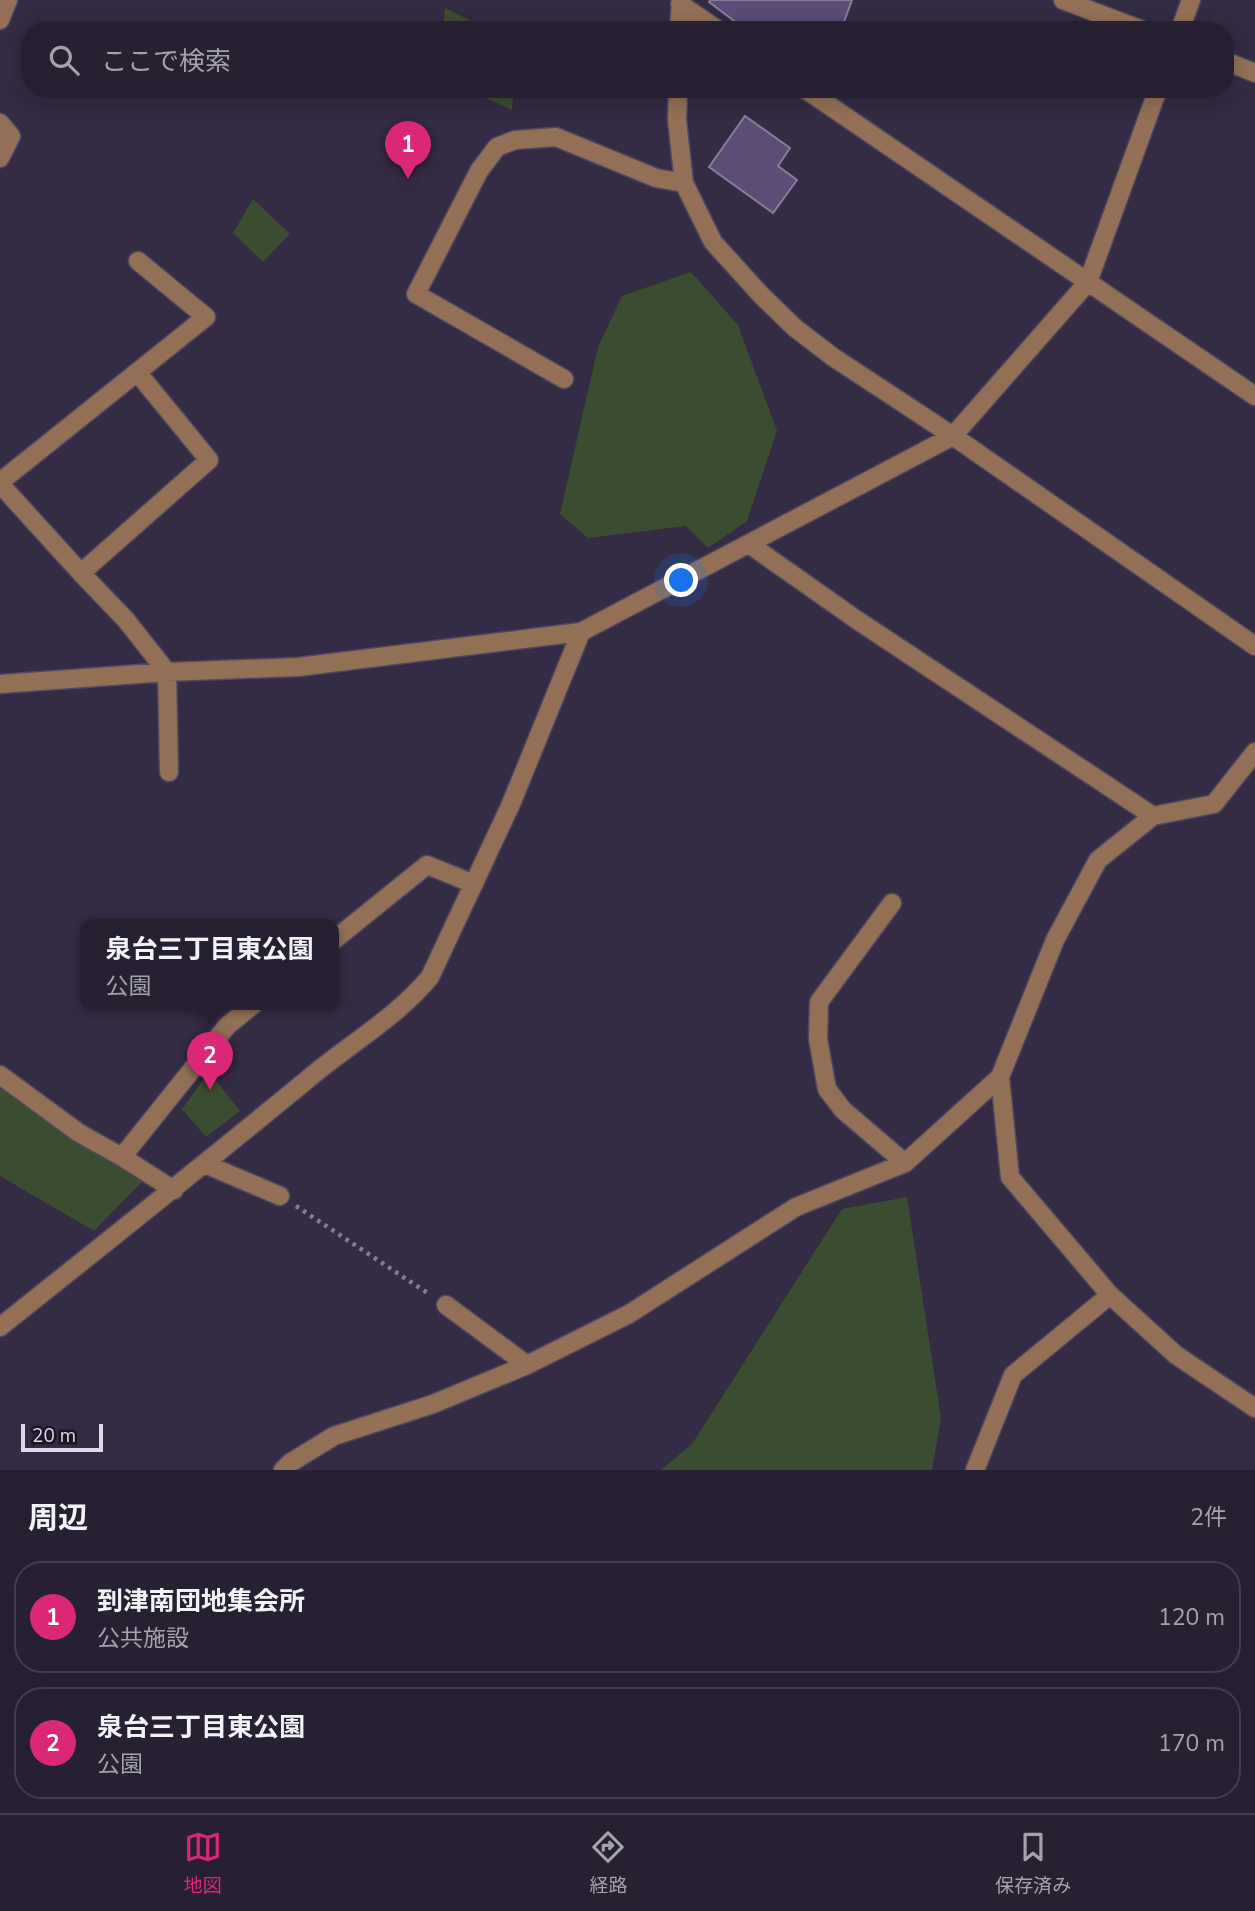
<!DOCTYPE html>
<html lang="ja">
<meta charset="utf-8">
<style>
body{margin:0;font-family:"Nunito Sans","Noto Sans JP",sans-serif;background:#2f283b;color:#f1f3f6}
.scale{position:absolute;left:21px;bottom:18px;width:82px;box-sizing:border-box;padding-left:7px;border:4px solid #dfdaea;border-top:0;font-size:19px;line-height:24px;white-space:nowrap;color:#dfdaea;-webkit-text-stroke:5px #1a1621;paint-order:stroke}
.you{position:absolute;left:682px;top:581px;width:24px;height:24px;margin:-18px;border:5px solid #fff;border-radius:50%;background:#1a73e8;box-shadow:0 0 0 10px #1a73e833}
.badge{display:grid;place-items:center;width:46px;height:46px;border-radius:50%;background:#db2777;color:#fff;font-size:23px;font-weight:700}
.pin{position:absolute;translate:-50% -58px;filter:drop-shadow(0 2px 4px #0008)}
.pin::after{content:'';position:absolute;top:37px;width:24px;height:21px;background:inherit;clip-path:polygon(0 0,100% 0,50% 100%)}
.popup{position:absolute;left:80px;top:919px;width:259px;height:91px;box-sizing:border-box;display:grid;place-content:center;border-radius:14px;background:#272033;filter:drop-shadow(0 2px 5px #0005);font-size:23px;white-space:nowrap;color:#a4a3ac}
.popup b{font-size:26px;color:#f1f3f6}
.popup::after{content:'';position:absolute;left:50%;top:100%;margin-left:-14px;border:14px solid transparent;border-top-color:#272033}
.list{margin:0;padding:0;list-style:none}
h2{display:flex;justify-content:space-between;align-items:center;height:91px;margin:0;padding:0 28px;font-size:30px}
h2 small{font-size:23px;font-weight:400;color:#a4a3ac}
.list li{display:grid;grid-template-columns:46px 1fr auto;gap:21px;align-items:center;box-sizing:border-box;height:112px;margin:0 14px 14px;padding:0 14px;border:2px solid #433e4e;border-radius:28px}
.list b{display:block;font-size:26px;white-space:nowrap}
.list p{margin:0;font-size:23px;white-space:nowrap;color:#a4a3ac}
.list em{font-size:23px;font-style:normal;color:#a4a3ac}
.icon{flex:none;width:38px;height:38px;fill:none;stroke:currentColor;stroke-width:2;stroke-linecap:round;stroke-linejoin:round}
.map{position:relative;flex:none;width:1255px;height:1470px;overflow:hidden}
.search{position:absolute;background:#272033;box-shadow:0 4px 18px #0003;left:21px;right:21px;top:21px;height:77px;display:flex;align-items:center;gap:18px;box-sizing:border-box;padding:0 24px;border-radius:28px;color:#a4a3ac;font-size:26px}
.sheet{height:343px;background:#272033}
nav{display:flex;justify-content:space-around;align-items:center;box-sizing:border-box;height:98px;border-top:2px solid #433e4e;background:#272033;font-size:19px;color:#a4a3ac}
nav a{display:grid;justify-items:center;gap:4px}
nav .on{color:#db2777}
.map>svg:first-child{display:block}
.green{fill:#3b4d31}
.building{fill:#5c4c77;stroke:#877d9a;stroke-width:2}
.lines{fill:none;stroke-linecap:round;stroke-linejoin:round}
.minor-casing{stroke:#4f475f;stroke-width:21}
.path{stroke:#857e93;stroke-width:4.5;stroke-dasharray:3.5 5;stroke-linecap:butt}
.minor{stroke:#937055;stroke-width:18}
</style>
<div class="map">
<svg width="1255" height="1470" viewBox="0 0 1255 1470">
<rect width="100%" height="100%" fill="#342b44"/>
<!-- green -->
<path class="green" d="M445,8L490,30H443Z
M466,89H514L512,110Z
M253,199L290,234L263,262L233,233Z
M691,272L738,325L777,431L747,521L708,548L686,526L588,538L560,514L598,347L622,296Z
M209,1072L240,1111L206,1137L182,1109Z
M0,1081L143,1181L94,1231L0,1176Z
M907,1197L941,1418L932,1470H661L692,1444L842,1209Z"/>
<!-- building -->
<path class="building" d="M710,0H852L841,30H751L741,26L709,2Z
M745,116L790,148L778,166L797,180L773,213L709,167Z"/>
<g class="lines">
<defs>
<path id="minor" d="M1063,0L1142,30
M680,4L718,30
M0,20L8,0
M679,30L681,0
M1180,30L1191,0
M1225,61L1255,73
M678,89L677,120L684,183L713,242L761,295L795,328L833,357L953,436L1255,646
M805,89L1255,396
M0,123L11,136L0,158
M137,372L209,460L81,573L126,620L167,672L169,772
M564,379L416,294L479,171L497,147L515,140L556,137L656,178L684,183
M0,482L206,317L138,261
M0,484L81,573
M749,544L857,620L1153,816
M0,684L167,672L298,667L581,632L953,436L1088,282L1158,89
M892,903L819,1002L818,1039L827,1089L843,1110L905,1163
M334,940L427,865L474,884
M0,1075L79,1133L122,1157L174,1190
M1000,1077L1010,1177L1110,1295L1176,1355L1255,1408
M122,1157L227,1026L254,1004
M205,1164L280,1196
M446,1305L527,1365
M0,1327C103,1245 206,1163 308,1079C348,1045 396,1018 430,977L511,804L581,632
M283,1470L290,1463L334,1436L433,1404L527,1365L629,1314L796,1207L905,1163L1000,1077L1055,940L1098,860L1153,816L1214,804L1255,752
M975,1470L1013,1375L1110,1295"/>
</defs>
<!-- minor casing -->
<use href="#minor" class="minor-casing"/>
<!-- path -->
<path class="path" d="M296,1206L429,1294"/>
<!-- minor -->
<use href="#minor" class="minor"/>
</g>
</svg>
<div class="scale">20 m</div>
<div class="you"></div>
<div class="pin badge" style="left:408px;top:179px">1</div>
<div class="pin badge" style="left:210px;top:1090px">2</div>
<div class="popup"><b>泉台三丁目東公園</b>公園</div>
<div class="search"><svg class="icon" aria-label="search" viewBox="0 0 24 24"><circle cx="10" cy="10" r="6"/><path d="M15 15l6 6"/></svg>ここで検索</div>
</div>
<section class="sheet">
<h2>周辺<small>2件</small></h2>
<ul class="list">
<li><span class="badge">1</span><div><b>到津南団地集会所</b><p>公共施設</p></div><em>120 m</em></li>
<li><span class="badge">2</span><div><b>泉台三丁目東公園</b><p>公園</p></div><em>170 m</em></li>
</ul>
</section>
<nav>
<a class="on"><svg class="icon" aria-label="map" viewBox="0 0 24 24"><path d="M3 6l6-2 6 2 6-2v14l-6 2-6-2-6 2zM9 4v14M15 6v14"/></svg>地図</a>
<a><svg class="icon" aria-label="directions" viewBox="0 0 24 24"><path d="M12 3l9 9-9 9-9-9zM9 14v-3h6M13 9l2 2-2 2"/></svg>経路</a>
<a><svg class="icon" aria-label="saved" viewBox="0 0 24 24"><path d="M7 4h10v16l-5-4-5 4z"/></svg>保存済み</a>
</nav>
